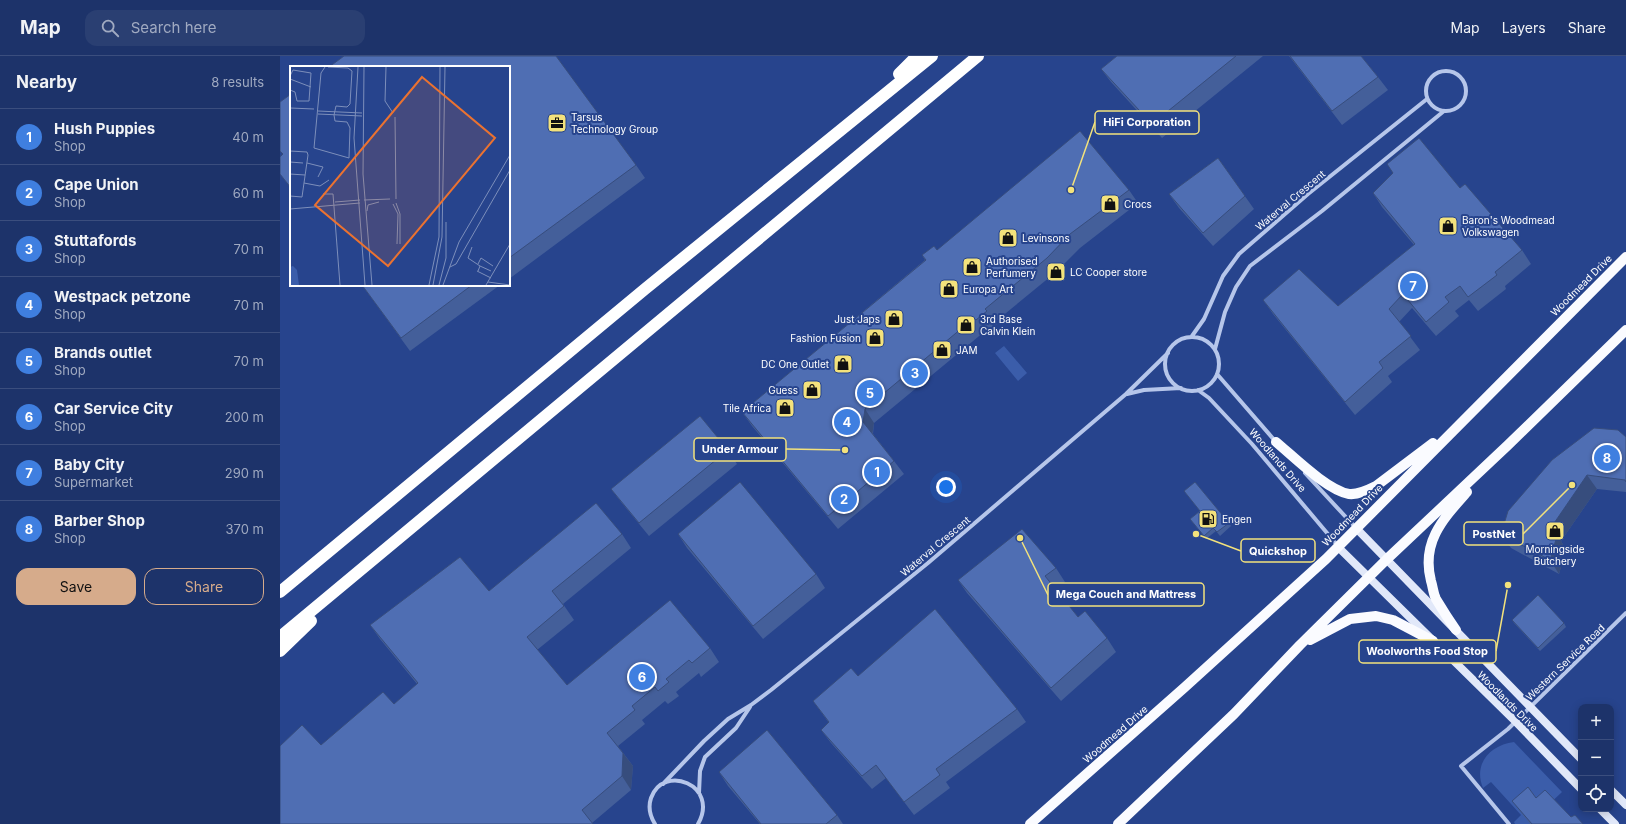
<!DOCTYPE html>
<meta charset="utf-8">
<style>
body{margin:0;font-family:Inter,sans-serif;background:#2a3f72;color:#f1f3f6}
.controls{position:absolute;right:12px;bottom:12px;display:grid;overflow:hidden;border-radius:8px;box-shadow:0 2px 10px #0003}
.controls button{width:36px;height:36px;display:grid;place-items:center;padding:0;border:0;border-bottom:1px solid #3b4e7e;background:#1d336a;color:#f1f3f6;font:20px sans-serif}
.you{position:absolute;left:666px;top:431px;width:14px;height:14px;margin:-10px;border:3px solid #fff;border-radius:50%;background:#1a73e8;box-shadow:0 0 0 6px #1a73e833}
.badge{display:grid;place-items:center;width:26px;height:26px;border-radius:50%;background:#d6ab8b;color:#fff;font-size:13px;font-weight:700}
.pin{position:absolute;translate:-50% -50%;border:2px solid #fff;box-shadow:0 1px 4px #0006}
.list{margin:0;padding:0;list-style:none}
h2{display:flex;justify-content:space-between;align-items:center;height:52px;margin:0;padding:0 16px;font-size:17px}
h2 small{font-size:13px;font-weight:400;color:#a0aac1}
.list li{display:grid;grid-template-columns:26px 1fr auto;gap:12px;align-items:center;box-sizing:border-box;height:56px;padding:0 16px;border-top:1px solid #3b4e7e}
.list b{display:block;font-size:15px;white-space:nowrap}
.list p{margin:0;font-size:13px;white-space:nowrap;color:#a0aac1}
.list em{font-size:13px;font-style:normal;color:#a0aac1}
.actions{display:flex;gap:8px;padding:12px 16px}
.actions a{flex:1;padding:9px 0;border:1px solid #d6ab8b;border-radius:12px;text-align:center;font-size:14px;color:#d6ab8b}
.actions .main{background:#d6ab8b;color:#111}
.icon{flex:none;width:22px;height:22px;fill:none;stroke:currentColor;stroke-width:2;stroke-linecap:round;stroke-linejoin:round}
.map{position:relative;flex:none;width:1346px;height:768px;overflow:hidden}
header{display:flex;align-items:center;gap:24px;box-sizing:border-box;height:56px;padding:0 20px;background:#1d336a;border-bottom:1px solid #3b4e7e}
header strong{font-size:19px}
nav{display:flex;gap:22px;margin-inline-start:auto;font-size:14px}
.search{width:280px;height:36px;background:#2a3f72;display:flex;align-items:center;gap:10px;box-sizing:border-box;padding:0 14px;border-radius:12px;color:#a0aac1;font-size:15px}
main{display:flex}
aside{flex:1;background:#1d336a}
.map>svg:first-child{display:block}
.green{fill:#3b5daa}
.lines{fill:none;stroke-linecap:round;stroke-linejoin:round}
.minor{stroke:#b6c6ea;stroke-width:4}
.secondary{stroke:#e1e8f9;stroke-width:8}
.primary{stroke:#fafbff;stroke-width:10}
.motorway{stroke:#fff;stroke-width:12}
.wall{fill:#445f9a}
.shaded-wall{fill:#374d7d}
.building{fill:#4f6eb3;stroke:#374d7d}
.labels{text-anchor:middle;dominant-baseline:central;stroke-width:4;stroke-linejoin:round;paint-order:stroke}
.poi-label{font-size:10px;fill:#fff;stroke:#27448d;text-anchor:start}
.street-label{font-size:10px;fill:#fff;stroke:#27448d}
.inset-road{fill:none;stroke:#7d8fbb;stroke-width:1}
.view{fill:#eb7230;fill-opacity:0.15;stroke:#eb7230;stroke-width:2}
.inset-edge{fill:none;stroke:#fff;stroke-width:2}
.leader{fill:none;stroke:#f3e27c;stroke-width:1.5}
.callout-dot{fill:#f3e27c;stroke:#27448d;stroke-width:1.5}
.callout{fill:#27448d;stroke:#f3e27c;stroke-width:1.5}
.callout-label{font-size:11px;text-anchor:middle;font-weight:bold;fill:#fff}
</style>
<header>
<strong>Map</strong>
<div class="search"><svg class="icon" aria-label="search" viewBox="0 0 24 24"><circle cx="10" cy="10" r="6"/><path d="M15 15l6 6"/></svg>Search here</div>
<nav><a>Map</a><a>Layers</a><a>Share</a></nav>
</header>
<main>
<aside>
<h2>Nearby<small>8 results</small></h2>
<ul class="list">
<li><span class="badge" style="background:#3f7fe0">1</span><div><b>Hush Puppies</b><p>Shop</p></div><em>40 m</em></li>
<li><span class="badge" style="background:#3f7fe0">2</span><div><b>Cape Union</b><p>Shop</p></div><em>60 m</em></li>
<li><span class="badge" style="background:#3f7fe0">3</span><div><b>Stuttafords</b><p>Shop</p></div><em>70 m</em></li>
<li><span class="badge" style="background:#3f7fe0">4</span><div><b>Westpack petzone</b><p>Shop</p></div><em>70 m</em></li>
<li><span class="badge" style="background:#3f7fe0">5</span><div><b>Brands outlet</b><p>Shop</p></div><em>70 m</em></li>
<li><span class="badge" style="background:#3f7fe0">6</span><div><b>Car Service City</b><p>Shop</p></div><em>200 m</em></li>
<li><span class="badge" style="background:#3f7fe0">7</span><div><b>Baby City</b><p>Supermarket</p></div><em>290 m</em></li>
<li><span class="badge" style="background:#3f7fe0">8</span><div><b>Barber Shop</b><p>Shop</p></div><em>370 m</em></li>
</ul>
<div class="actions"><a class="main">Save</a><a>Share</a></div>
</aside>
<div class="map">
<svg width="1346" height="768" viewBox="0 0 1346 768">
<rect width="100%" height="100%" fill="#27448d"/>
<!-- green -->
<path class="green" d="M724,290L747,317L738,325L715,297Z
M1234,686L1282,736L1264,753L1250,768H1235L1234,766L1241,759L1211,726L1203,732C1193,708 1210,689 1234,686Z"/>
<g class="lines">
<!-- minor -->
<path class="minor" d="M1146 35a20 20 0 1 1 40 0a20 20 0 1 1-40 0Z
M912,280L924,263L943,220L959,198L1028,138L1147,43
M885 308a27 27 0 1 1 54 0a27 27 0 1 1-54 0Z
M935,293L945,256L956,231L970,210L1042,155L1164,55
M937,318L996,386
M918,334L929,342L972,388L1058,490
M847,338L864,334L901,332
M1025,417L1076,472
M383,728L424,685L448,663L471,649L491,634L648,507L846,338L888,297
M419,737L420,715L425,701L456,672L470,651
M375,768C370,760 368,751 371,742C383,707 440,729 418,768
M1229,768L1181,710L1228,673L1346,557"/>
<!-- secondary -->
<path class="secondary" d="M1076,472L1301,703
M1058,491L1236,666L1301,733
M1331,734L1346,749
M1320,753L1335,768"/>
<!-- primary -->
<path class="primary" d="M996,386C1014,401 1047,434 1069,438C1078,439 1088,434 1096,430L1153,387
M1176,574C1169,564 1162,553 1156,543C1153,537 1153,531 1151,525C1141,486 1163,463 1187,436
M1030,584L1070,563L1096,560L1113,564L1153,585
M750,768L905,631L1046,503L1346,201
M838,768L954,658L1020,589L1107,503L1228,389L1346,274"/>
<!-- motorway -->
<path class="motorway" d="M619,18L637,0
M0,536L365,233L652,0
M0,581L698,0
M0,595L31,565"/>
</g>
<!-- wall -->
<path class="wall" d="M837,0H983L882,82L831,26L821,13Z
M1009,0H1081L1098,21L1108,34L1062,69Z
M229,11L356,109L365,122L229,223Z
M938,102L974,153L933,190L899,152L889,138Z
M1180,132L1242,194L1251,208L1225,230L1226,233L1198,255L1189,244L1175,255L1179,260L1156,280L1132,252L1119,266L1140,294L1108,320L1112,326L1075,359L993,258L983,244L1058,250L1134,189L1102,151L1093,137Z
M849,134L858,147L800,192L776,216L715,266L717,268L706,278L704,276L594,367L593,378L614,405L624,418L558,473L472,370L462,356L645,204L642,199Z
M82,229H220L130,295Z
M1346,381V436L1317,433L1281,485L1286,494L1279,518L1231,492L1221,478Z
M448,394L457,408L369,480L341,446L331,433Z
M904,435L949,467L951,470L940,480L936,475L926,483L910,463L920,455Z
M342,478L351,492L283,548L294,564L257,594L287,629L430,592L439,606L421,621L419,617L396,636L399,640L388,648L385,645L362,664L365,668L338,690L353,710L351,734L312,767L41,689L114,648L137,628L100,583L90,569L209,535Z
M398,478L536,518L545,532L483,583L407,492Z
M776,512L785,526L775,533L798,561L827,582L836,596L781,645L687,537L678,524Z
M1232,564L1284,567L1286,571L1260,595L1234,567Z
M578,620L737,653L746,666L666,726L670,732L634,759L606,722L592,733L551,687L541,674L549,667L533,645Z
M439,716L557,759L563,768H480L448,730Z
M1256,742L1291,761L1303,768H1250L1242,758L1232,745Z"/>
<!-- shaded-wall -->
<path class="shaded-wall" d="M585,353L594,367L592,380L583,366Z
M1307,419L1317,433L1281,485L1286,494L1279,518L1270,504L1268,476Z
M343,697L353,710L351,734L342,720Z"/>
<!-- building -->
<path class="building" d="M64,0H276L356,109L229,202V11H49Z
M837,0H956L872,68L821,13Z
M1010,0H1081L1098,21L1052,55Z
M11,38V132L0,118V101L3,98L0,95V46Z
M800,75L849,134L790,178L767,202L705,253L707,255L696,264L694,262L585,353L583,366L614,405L548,460L462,356L646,204L642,199L654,190L657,194Z
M1139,82L1180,132L1185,128L1242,194L1215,216L1217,219L1188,241L1180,230L1165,241L1169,246L1146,266L1123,238L1109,253L1131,280L1099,306L1103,312L1065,346L983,244L1019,213L1058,250L1135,188L1093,137L1113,117L1107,108Z
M938,102L965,140L923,177L889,138Z
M82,229H192L121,282Z
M420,360L448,394L359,467L331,433Z
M1314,372L1338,374L1346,381V426L1345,424L1307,419L1268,476L1277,480L1270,504L1221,478L1228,455L1272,404Z
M460,426L536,518L473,570L398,478Z
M915,426L949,467L937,476L933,472L924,480L910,463L920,455L904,435Z
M316,447L342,478L272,535L284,550L247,581L287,629L390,544L430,592L412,607L409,604L386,623L389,626L378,635L375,631L352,650L355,654L327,677L343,697L342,720L302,754L313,768H0V690L22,669L41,689L103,636L114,648L138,627L90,569L180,501L209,535Z
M742,473L776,512L765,520L798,561L805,555L827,582L771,632L678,524Z
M1258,539L1284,567L1258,592L1232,564Z
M655,553L737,653L656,713L660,719L624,746L596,709L582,720L541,674L549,666L533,645L571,612L578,620Z
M487,674L557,759L546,768H481L439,716Z
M1248,731L1256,742L1265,734L1291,761L1295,759L1303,768H1252L1232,745Z"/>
<!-- icons -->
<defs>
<symbol id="office-square" viewBox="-11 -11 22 22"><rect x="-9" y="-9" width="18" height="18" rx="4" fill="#f3e27c" stroke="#27448d"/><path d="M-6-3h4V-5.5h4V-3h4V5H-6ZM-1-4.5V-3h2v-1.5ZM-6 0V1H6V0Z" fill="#111"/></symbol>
<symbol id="shop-square" viewBox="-11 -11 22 22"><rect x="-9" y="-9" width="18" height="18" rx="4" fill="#f3e27c" stroke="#27448d"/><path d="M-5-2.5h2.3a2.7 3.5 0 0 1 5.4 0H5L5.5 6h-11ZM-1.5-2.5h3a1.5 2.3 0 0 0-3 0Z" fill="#111"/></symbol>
<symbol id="fuel-square" viewBox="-11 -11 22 22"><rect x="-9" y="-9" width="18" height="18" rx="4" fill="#f3e27c" stroke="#27448d"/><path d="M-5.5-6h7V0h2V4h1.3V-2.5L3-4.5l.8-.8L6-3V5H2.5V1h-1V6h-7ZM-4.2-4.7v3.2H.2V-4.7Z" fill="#111"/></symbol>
</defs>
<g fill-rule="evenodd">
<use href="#office-square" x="266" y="56" width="22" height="22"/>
<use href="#shop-square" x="819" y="137" width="22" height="22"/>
<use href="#shop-square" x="1157" y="159" width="22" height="22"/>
<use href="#shop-square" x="717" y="171" width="22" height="22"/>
<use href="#shop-square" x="681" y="200" width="22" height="22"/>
<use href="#shop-square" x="765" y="205" width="22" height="22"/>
<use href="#shop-square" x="658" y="222" width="22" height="22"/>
<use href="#shop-square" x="603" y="252" width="22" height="22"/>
<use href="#shop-square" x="675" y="258" width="22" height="22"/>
<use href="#shop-square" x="584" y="271" width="22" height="22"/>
<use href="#shop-square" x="651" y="283" width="22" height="22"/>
<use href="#shop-square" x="552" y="297" width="22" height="22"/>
<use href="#shop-square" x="521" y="323" width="22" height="22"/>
<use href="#shop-square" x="494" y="341" width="22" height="22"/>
<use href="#fuel-square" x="917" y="452" width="22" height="22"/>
<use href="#shop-square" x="1264" y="464" width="22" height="22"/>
</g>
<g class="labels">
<!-- poi labels -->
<g class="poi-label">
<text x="291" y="61">Tarsus<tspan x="291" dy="12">Technology Group</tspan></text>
<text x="844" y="148">Crocs</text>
<text x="1182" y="164">Baron's Woodmead<tspan x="1182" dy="12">Volkswagen</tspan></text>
<text x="742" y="182">Levinsons</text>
<text x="706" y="205">Authorised<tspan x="706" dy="12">Perfumery</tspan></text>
<text x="790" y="216">LC Cooper store</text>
<text x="683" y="233">Europa Art</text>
<text x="600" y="263" text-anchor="end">Just Japs</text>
<text x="700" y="263">3rd Base<tspan x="700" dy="12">Calvin Klein</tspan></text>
<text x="581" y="282" text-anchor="end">Fashion Fusion</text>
<text x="676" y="294">JAM</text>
<text x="549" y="308" text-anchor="end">DC One Outlet</text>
<text x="518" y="334" text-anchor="end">Guess</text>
<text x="491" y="352" text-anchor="end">Tile Africa</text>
<text x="942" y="463">Engen</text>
<text x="1275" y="493" text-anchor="middle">Morningside<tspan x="1275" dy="12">Butchery</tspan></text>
</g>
<!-- street labels -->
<g class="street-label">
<text transform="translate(1010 144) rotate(-40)">Waterval Crescent</text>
<text transform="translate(1301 229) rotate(-45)">Woodmead Drive</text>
<text transform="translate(998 404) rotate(49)">Woodlands Drive</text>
<text transform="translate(1072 459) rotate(-46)">Woodmead Drive</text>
<text transform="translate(655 490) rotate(-40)">Waterval Crescent</text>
<text transform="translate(1285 606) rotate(-44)">Western Service Road</text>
<text transform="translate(1228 645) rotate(45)">Woodlands Drive</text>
<text transform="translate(835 678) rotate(-41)">Woodmead Drive</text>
</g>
</g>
<!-- overview -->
<g transform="translate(10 10)">
<rect width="220" height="220" fill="#27448d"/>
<path d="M3,200L7,204L9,219H0V201Z" fill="#3b5daa"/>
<path class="inset-road" d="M35,1L31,7L24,82L59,92L60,62L57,56L45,55L44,49L46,40L57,41L60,38L62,5L58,2L38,1M68,1L64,72L75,219M74,1L73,108L82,219M96,1L95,35L103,47M0,10L3,4L21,7L19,35H7L5,26L0,24M0,13L21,21M0,42L24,43M28,45L72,47M28,48L72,50M105,51L106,133M0,85L17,86L18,89L12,131L0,130M0,96L13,97M17,97L33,101L28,111M0,108L15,109M14,117L30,120L39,114M33,128H43L50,219M74,134L100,133M45,136L70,134M106,137L110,148V178M103,138L108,148L107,178M0,143L70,137M77,145L78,139L89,136M182,181L178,192L190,200M188,198L191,192L203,200M160,201L166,198L220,104M187,205L201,212M188,205L190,200L201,205M198,216L220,219M139,219L149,171L150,1M143,219L152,171L155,1M149,219L156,192V156M153,219L169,176L220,89M196,219L220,178"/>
<path class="view" d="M132,11L205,72L98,200L25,139Z"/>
<rect width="220" height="220" class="inset-edge"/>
</g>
<!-- callouts -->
<path class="leader" d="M791 134L815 66M565 394L506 393M1292 429L1243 478M916 478L961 495M740 482L768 539M1228 529L1216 595"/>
<g class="callout-dot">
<circle cx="791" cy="134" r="4"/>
<circle cx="565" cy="394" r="4"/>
<circle cx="1292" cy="429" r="4"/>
<circle cx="916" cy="478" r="4"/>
<circle cx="740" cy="482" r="4"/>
<circle cx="1228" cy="529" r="4"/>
</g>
<g class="callout">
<rect x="815" y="55" width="104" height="23" rx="4"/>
<rect x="414" y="382" width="92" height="23" rx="4"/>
<rect x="1184" y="466" width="59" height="23" rx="4"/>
<rect x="961" y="483" width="74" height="23" rx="4"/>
<rect x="768" y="527" width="156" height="23" rx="4"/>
<rect x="1079" y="584" width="137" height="23" rx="4"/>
</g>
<g class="callout-label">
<text x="867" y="70">HiFi Corporation</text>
<text x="460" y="397">Under Armour</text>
<text x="1214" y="482">PostNet</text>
<text x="998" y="499">Quickshop</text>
<text x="846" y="542">Mega Couch and Mattress</text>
<text x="1147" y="599">Woolworths Food Stop</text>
</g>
</svg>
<div class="controls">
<button>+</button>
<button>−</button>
<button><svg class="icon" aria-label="locate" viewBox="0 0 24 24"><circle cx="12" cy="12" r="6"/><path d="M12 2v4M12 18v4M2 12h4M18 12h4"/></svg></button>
</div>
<div class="you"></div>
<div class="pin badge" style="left:597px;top:416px;background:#3f7fe0">1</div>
<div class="pin badge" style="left:564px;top:443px;background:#3f7fe0">2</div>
<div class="pin badge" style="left:635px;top:317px;background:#3f7fe0">3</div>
<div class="pin badge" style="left:567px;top:366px;background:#3f7fe0">4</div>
<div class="pin badge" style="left:590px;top:337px;background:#3f7fe0">5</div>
<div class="pin badge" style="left:362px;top:621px;background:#3f7fe0">6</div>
<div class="pin badge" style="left:1133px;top:230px;background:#3f7fe0">7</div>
<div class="pin badge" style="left:1327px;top:402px;background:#3f7fe0">8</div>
</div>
</main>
